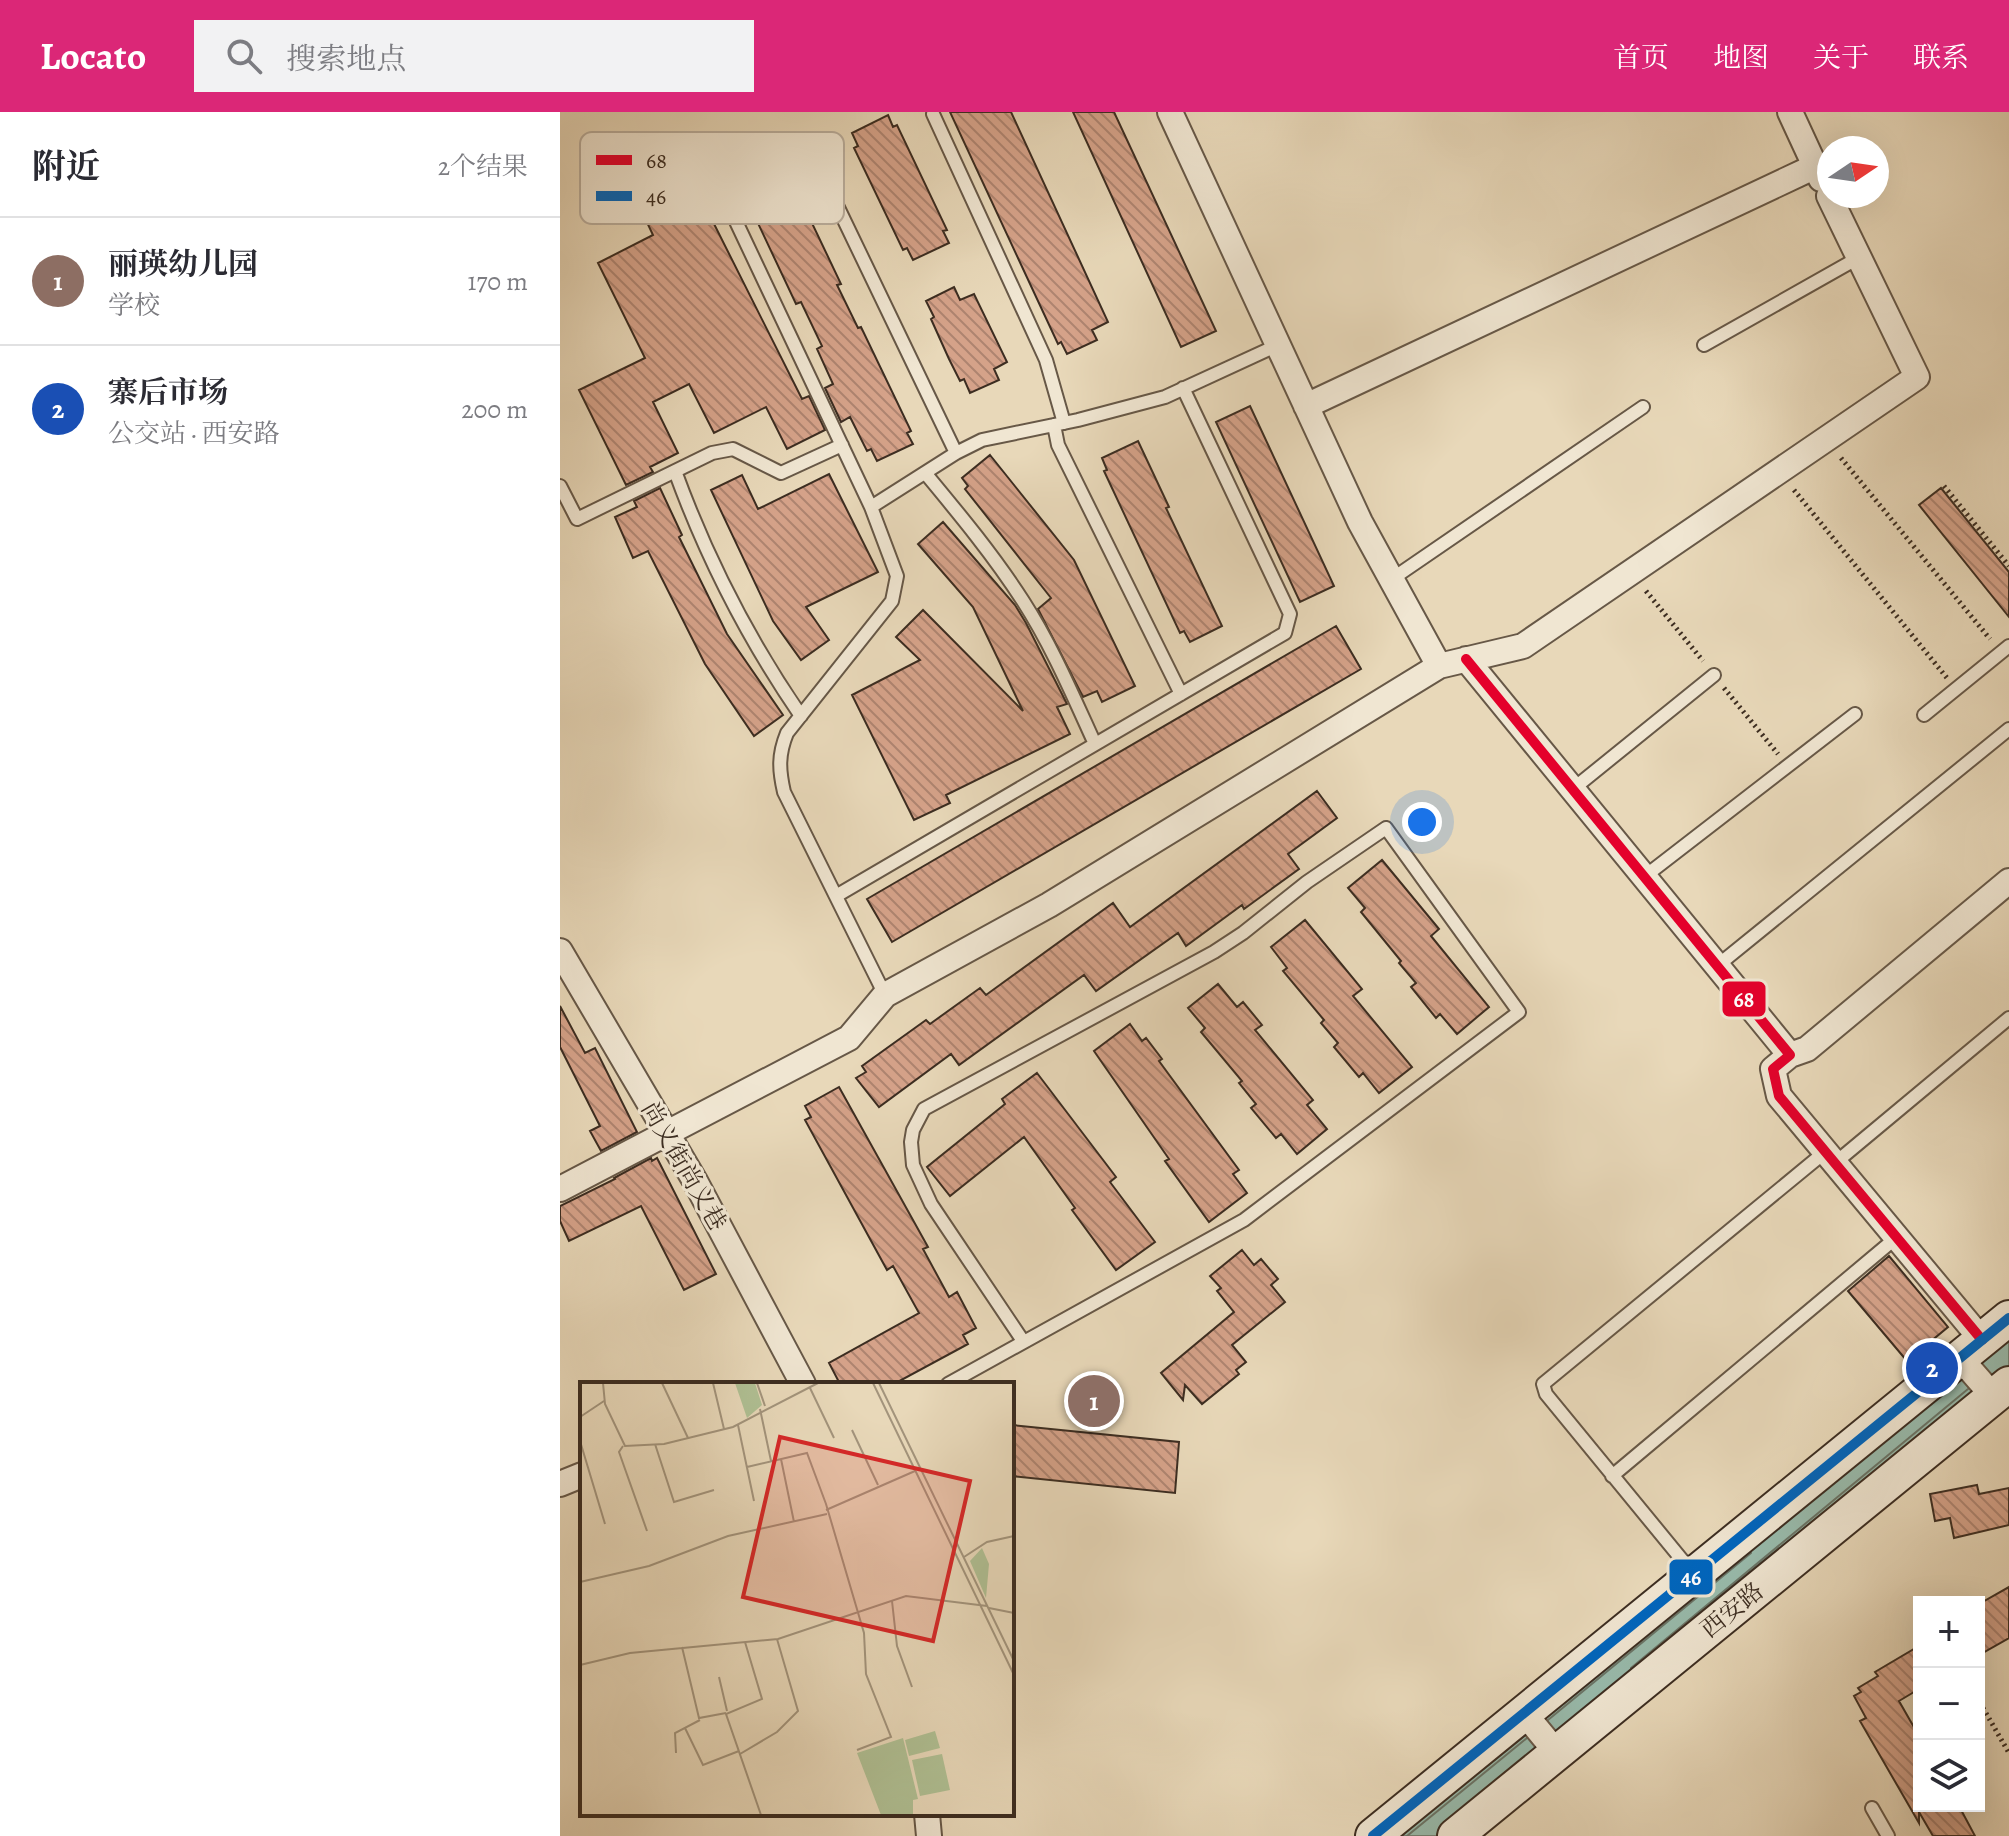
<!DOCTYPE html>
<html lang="zh">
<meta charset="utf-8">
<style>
body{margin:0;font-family:Alegreya,"Noto Serif SC",serif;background:#f2f2f3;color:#2b2b33}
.controls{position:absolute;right:24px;bottom:24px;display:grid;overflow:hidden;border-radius:0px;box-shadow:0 8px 32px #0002}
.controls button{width:72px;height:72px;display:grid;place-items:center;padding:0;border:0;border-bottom:2px solid #e1e1e2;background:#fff;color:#2b2b33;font:40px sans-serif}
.compass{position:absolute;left:1257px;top:24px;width:72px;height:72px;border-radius:50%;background:#fff;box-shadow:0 8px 32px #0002;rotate:77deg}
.you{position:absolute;left:862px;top:710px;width:28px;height:28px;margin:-20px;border:6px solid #fff;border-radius:50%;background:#1a73e8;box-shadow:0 0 0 12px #1a73e833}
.badge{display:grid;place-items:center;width:52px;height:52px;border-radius:50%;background:#db2777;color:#fff;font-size:26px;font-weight:700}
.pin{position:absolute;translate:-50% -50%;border:4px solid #fff;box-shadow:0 2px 8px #0006}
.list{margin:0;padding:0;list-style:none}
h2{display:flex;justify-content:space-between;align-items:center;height:104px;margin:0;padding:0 32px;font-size:34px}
h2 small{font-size:26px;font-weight:400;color:#7c7c81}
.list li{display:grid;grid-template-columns:52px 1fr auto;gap:24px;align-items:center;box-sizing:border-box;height:128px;padding:0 32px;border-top:2px solid #e1e1e2}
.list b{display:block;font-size:30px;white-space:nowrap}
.list p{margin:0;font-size:26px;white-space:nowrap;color:#7c7c81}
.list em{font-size:26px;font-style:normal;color:#7c7c81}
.icon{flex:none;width:44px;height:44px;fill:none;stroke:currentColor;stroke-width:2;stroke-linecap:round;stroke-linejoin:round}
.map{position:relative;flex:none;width:1449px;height:1724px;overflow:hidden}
header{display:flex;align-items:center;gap:48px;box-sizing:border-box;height:112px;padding:0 40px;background:#db2777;color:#fff}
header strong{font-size:38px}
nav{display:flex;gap:44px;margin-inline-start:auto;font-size:28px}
.search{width:560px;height:72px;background:#f2f2f3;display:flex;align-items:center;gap:20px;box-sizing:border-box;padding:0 28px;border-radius:0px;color:#7c7c81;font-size:30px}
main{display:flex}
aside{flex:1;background:#fff}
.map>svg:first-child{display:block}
.water{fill:#98baab;stroke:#738274;stroke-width:2}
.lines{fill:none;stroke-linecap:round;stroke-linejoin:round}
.shore{stroke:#6a7466;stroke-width:2}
.building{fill:url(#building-back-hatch);stroke:#3c2d21;stroke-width:2}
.lane-casing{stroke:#675847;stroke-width:16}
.street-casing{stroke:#675847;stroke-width:28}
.secondary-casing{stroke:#3c2d21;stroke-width:38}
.path{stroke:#3c2d21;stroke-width:5;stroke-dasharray:2 4;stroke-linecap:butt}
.lane{stroke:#f0e6d2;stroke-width:12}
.street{stroke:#f0e6d2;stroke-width:24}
.secondary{stroke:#f0e6d2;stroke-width:34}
.bus-1-casing{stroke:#f0e6d2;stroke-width:16}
.bus-2-casing{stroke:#f0e6d2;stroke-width:16}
.bus-1{stroke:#e4002b;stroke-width:10}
.bus-2{stroke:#0065bd;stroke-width:10}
.labels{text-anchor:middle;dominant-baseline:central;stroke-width:6;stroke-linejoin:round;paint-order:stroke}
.street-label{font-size:24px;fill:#3c2d21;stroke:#f0e6d2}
.inset-road{fill:none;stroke:#a3947c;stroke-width:2}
.view{fill:#d62828;fill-opacity:0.15;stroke:#d62828;stroke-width:4}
.inset-edge{fill:none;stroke:#3c2d21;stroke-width:4}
.key{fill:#f0e6d2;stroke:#baae9d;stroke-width:2}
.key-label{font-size:22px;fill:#3c2d21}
.line-badge{stroke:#f0e6d2;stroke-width:3}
.badge-label{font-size:22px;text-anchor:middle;font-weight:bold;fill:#fff}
</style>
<header>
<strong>Locato</strong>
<div class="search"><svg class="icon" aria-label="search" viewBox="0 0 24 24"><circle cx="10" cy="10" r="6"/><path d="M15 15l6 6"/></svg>搜索地点</div>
<nav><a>首页</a><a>地图</a><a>关于</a><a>联系</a></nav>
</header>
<main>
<aside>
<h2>附近<small>2个结果</small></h2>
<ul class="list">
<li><span class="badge" style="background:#8d6e63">1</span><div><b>丽瑛幼儿园</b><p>学校</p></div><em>170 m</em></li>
<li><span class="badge" style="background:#1a4fb4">2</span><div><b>寨后市场</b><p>公交站 · 西安路</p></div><em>200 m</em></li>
</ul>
</aside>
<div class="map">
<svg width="1449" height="1724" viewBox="0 0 1449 1724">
<defs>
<pattern id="building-back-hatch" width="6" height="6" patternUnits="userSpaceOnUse" patternTransform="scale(2)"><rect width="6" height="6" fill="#d5a289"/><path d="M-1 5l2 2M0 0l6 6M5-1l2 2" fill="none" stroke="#ae8470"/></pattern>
</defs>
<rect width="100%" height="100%" fill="#e8d8b9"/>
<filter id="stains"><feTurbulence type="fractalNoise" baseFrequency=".0025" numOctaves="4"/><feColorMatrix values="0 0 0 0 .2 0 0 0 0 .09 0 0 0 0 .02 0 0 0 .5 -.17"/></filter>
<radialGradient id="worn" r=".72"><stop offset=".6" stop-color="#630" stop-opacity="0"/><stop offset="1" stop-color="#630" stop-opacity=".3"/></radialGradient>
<!-- water -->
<path class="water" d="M1449,1217V1254L897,1710L880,1724H835Z"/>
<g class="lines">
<!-- shore -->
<path class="shore" d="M1071,1556L1408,1277
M988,1608L1191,1441
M847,1724L967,1626"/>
</g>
<!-- building -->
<path class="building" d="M390,0H451L548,210L532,218L537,228L507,242L501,230L498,232Z
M513,0H554L656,219L621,235Z
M328,3L333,15L337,13L387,118L383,119L389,131L353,148L347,136L343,138L294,36L298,34L292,21Z
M223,60L227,69L231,67L281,172L277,173L298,216L301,215L351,319L347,321L353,332L317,349L311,337L307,339L290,305L281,310L265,276L273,272L257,237L262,234L241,190L236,192L188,90L192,87L187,77Z
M137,78L242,287L249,284L265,318L227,337L206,295L154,321L129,272L93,290L118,341L90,355L93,360L66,373L19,278L85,246L38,151L93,123L84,104Z
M394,175L400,188L414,182L447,250L434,257L439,268L410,281L404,267L400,269L389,247L371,207L374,205L366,189Z
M690,294L774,474L740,490L656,310Z
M578,329L609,395L606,396L662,514L630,530L624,519L620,521L544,359L547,358L542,346Z
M430,343L514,448L575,574L542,590L537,579L523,585L478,497L491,486L405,377L408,374L402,366Z
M269,362L318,460L246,495L269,528L241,548L213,509L151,378L182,363L198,397Z
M100,376L122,423L119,425L167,522L223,603L194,624L145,552L88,439L73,446L55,405L77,395L74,389Z
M1381,376L1449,460V505L1359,393Z
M383,410L455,493L466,511L507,592L497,595L510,622L386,683L390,691L354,708L292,583L360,548L336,525L363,498L463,599L413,495L358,432Z
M776,514L801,557L332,830L307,787Z
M757,679L777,706L728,742L739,757L684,797L682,793L626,834L618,821L536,879L524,863L399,953L391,942L319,995L296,966L306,960L302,954L366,908L370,912L420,876L426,883L553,791L570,815Z
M822,748L879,817L871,824L929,895L897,922L880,902L876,906L851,875L856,871L839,851L841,849L801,800L805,796L788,776Z
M745,808L802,877L793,884L852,955L819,981L803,961L799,965L774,935L778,931L761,911L764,908L723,859L727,856L711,835Z
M658,872L677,895L683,890L702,913L695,918L753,988L747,993L767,1017L737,1042L721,1022L716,1026L691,996L696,992L679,971L682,969L641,920L645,916L628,896Z
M0,894L25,941L35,936L77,1020L41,1039L30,1019L40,1014L0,935Z
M570,912L582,929L586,926L602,947L599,949L679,1058L673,1062L687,1081L649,1110L605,1049L609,1047L534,939Z
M477,961L556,1065L550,1070L595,1130L556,1158L512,1098L515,1096L464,1025L390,1084L367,1055L445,992L442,987Z
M279,975L368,1135L363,1137L389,1185L397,1180L416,1216L403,1223L408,1232L334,1272H280L269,1251L359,1201L333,1154L327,1158L245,1008L251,1005L245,994Z
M91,1046L92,1049L97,1046L156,1162L124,1178L81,1094L9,1129L0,1109V1094L55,1067L54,1066Z
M682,1138L694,1153L701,1147L718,1167L711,1173L725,1190L672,1233L686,1250L676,1258L679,1262L642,1292L625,1273L623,1288L601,1261L674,1200L657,1179L661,1176L650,1164Z
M1329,1144L1388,1215L1347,1249L1288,1179Z
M452,1313L619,1330L615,1381L452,1364Z
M1417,1373L1419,1382L1449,1376V1413L1394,1426L1390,1406L1375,1409L1370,1382Z
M1449,1475V1526L1419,1543V1492Z
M1359,1534V1577L1339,1589L1359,1624V1694H1399L1415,1724H1373L1359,1700V1711L1300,1609L1306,1606L1294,1584L1301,1580L1298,1576L1318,1564L1315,1560Z"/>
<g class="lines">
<defs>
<path id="lane" d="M373,2L486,248L504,311
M260,58L396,341
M172,101L311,395L337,464L332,489L227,621C218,643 219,658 224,680L325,883
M1144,233L1298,146
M494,313L498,333L621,582
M115,359C147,447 188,527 241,604
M366,362C400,403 434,444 463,489C492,534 513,584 535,632
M0,374L17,407L152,341L173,337L221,361L282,333
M311,395L396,341L422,328L518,308L605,285L718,233
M832,467L1083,295
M1364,603L1449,534
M1013,677L1154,563
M1084,765L1295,602
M276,784L725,521L730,502L623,276
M1157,854L1449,617
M1275,1051L1449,906
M388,1272L684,1108L959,900L826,716L747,770L683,821L654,840L364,997L353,1018L351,1030L353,1053L371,1092L463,1229
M1052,1364L1337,1125
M1132,1460L986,1282L983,1272L1265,1040
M1312,1696L1328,1724"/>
<path id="street" d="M610,0L800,410L879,554
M1230,0L1261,67
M746,294L1256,54
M906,547L1230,943L1213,957L1219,984L1422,1228
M0,839L135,1069L243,1272
M1230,943L1247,937L1449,769
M0,1077L289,926L325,883L489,793L879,554L963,534L1357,265L1269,84
M1400,1246L1434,1285
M0,1372L22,1363
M964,1601L997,1641
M367,1702L369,1724"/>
<path id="secondary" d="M813,1724L1449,1206
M895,1724L1449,1272"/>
</defs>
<!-- lane casing -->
<use href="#lane" class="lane-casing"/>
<!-- street casing -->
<use href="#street" class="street-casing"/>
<!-- secondary casing -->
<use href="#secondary" class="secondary-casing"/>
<!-- path -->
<path class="path" d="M1281,346L1430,527
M1384,374L1449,454
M1234,378L1387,566
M1086,479L1143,549
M1164,576L1218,642
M1423,1596L1449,1641"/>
<!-- lane -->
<use href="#lane" class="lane"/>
<!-- street -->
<use href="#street" class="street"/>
<!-- secondary -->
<use href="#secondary" class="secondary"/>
<defs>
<path id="bus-1" d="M906,547L1230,943L1213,957L1219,984L1422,1228"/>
<path id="bus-2" d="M813,1724L1449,1206"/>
</defs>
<!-- bus-1 casing -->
<use href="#bus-1" class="bus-1-casing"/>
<!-- bus-2 casing -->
<use href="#bus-2" class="bus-2-casing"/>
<!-- bus-1 -->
<use href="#bus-1" class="bus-1"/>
<!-- bus-2 -->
<use href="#bus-2" class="bus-2"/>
</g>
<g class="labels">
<!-- street labels -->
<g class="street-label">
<text transform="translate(124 1054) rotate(60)">尚义街尚义巷</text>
<text transform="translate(1172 1498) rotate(-39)">西安路</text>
</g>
</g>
<!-- overview -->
<g transform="translate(20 1270)">
<rect width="434" height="434" fill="#e8d8b9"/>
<path d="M155,1H175L182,23L167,36ZM402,166L409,182L406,216L390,179Z" fill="#b0c094"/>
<path d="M355,349L360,366L329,374L325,358ZM323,356L338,417L333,418V432L301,433L277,371ZM362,372L370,408L340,414L332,378Z" fill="#b0c094"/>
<path class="inset-road" d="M23,1L25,22L45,64L84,62L153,45L238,1M82,1L108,56M133,1L144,47M177,1L185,24M293,1L434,293M299,1L434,279M230,6L254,56M180,27L191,79M0,35L24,19M158,43L174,119M272,48L298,103M0,59L25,142M75,62L94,120L134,108M43,64L39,70L67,149M201,77L214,140M167,85L227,71L246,122L284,251L286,292L311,355L277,368M246,128L335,89M384,175L407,160L434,154M0,200L69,184L148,154L247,132M312,219L317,264L332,305M409,226L434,231M165,260L182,317L146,332L181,433M102,265L119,336L146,331M0,283L50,271L198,257L326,214L407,224M139,295L147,329M105,346L123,383L159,369M96,371L95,351L120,338M160,372L197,350L218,329L197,257"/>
<path class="view" d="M200,55L390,99L353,259L163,215Z"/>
<rect width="434" height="434" class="inset-edge"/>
</g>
<!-- legend -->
<rect x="20" y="20" width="264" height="92" rx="12" class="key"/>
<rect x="36" y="43" width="36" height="10" fill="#e4002b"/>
<rect x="36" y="79" width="36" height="10" fill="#0065bd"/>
<g class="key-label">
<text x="86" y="56">68</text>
<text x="86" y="92">46</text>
</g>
<g class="line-badge">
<rect x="1161" y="868" width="46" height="38" rx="8" fill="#e4002b"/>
<rect x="1108" y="1446" width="46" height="38" rx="8" fill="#0065bd"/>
</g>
<g class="badge-label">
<text x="1184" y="895">68</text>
<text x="1131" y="1473">46</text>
</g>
<rect width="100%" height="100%" filter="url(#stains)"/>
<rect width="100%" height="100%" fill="url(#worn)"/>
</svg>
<div class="controls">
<button>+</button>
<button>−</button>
<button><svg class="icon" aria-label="layers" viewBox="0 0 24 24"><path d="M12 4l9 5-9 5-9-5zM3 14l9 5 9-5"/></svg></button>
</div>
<svg class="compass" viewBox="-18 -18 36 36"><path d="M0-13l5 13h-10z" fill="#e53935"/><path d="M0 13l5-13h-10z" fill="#7c7c81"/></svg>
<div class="you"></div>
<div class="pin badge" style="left:534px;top:1289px;background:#8d6e63">1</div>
<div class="pin badge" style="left:1372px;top:1256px;background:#1a4fb4">2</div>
</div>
</main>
